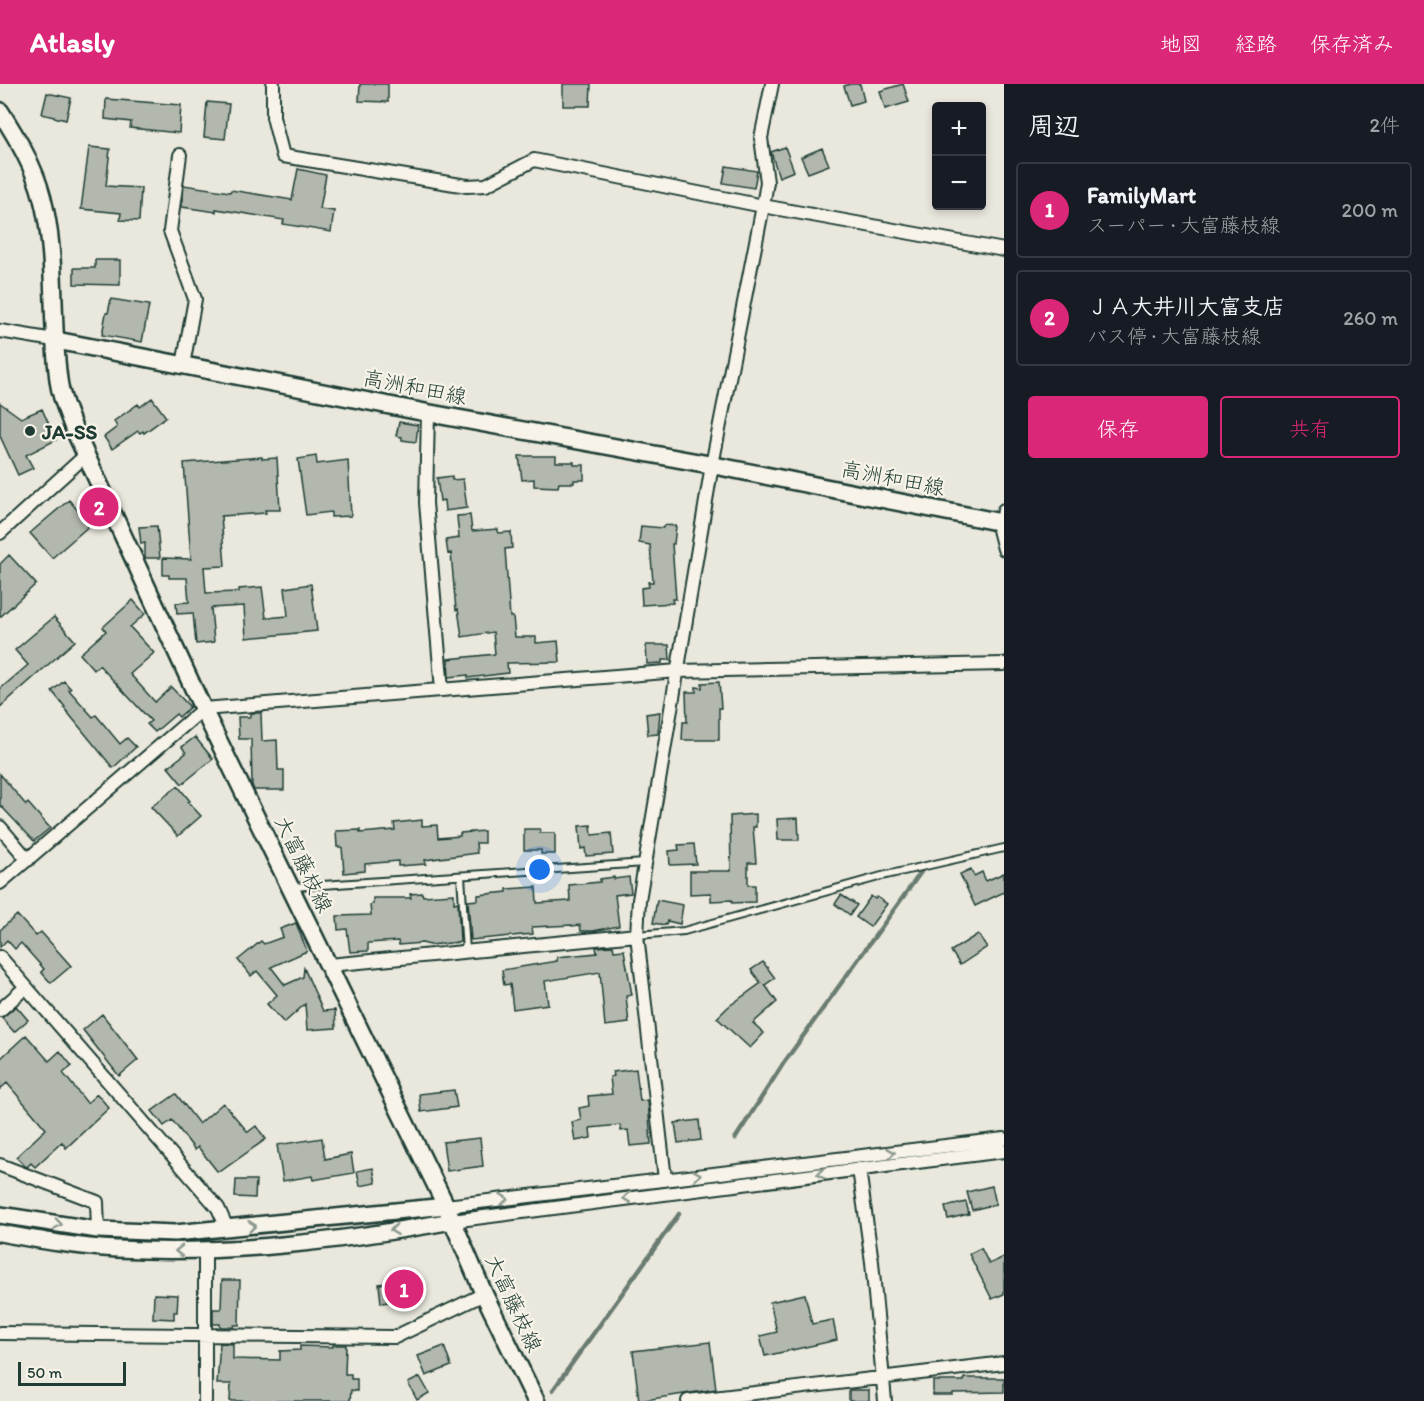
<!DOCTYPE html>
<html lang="ja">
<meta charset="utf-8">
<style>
body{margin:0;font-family:Itim,"Klee One",sans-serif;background:#242831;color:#f1f3f6}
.controls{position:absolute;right:18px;top:18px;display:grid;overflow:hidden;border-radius:6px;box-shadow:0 3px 9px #0003}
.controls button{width:54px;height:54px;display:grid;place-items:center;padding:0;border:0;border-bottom:2px solid #363941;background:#171b24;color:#f1f3f6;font:30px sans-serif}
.scale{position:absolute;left:18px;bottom:15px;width:108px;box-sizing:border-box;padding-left:6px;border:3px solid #1f3d34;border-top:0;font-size:16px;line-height:21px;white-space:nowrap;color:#1f3d34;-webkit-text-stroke:4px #f7f3e8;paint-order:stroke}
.you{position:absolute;left:540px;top:786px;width:21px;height:21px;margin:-15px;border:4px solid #fff;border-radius:50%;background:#1a73e8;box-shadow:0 0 0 9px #1a73e833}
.badge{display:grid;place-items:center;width:39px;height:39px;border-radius:50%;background:#db2777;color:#fff;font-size:20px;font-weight:700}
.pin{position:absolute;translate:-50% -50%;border:3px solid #fff;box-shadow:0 2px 6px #0006}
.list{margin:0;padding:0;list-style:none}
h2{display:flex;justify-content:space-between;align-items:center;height:78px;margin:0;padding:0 24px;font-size:26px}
h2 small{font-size:20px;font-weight:400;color:#9ea1a6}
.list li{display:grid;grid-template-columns:39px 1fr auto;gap:18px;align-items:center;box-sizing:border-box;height:96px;margin:0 12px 12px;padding:0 12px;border:2px solid #363941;border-radius:6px}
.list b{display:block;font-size:22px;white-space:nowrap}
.list p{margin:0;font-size:20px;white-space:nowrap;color:#9ea1a6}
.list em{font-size:20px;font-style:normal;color:#9ea1a6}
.actions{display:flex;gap:12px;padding:18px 24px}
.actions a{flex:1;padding:14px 0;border:2px solid #db2777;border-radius:6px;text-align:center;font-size:21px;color:#db2777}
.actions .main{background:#db2777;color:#fff}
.map{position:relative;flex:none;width:1004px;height:1317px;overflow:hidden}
header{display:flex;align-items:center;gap:36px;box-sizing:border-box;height:84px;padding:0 30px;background:#db2777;color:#fff}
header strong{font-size:28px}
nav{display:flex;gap:33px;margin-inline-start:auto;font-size:21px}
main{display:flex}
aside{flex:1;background:#171b24}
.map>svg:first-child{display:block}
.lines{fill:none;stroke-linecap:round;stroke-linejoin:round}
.stream{stroke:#6a7c72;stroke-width:4.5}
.building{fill:#b2b8ae;stroke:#1f3d34;stroke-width:1.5}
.service-casing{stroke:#1f3d34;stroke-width:10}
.minor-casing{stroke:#1f3d34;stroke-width:16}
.tertiary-casing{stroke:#1f3d34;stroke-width:20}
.secondary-casing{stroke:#1f3d34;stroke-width:21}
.service{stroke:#f7f3e8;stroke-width:6}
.minor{stroke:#f7f3e8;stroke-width:12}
.tertiary{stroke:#f7f3e8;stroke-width:15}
.secondary{stroke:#f7f3e8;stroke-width:16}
.oneway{stroke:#8b988e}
.poi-dot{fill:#1f3d34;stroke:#f7f3e8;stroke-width:2}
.labels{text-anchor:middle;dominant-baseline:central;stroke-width:4.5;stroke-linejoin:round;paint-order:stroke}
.street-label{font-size:21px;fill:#1f3d34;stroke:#f7f3e8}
.poi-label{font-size:21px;font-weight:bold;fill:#1f3d34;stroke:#f7f3e8;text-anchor:start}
</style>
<header>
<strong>Atlasly</strong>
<nav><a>地図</a><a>経路</a><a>保存済み</a></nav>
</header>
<main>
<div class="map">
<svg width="1004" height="1317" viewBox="0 0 1004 1317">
<rect width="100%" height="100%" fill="#eae8dd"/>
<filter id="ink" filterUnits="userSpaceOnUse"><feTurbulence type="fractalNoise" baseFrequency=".0167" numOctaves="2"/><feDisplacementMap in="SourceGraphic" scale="12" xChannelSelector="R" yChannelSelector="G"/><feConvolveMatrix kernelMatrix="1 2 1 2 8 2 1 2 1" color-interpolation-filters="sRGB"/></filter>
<g filter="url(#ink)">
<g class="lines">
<!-- stream -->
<path class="stream" d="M735,1055L783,980L921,788
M553,1306L679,1130"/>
</g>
<!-- building -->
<path class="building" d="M360,0H388V18L359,17Z
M563,0H591L590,22H563Z
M850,0H860L864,17L850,21L844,2Z
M903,0L909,18L885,25L880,7Z
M47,9L71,14L66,36L42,30Z
M106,15L181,21L179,49L130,44L131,38L105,35Z
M207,18L229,20L225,55L204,53Z
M89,63L110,65L106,102L141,104L139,137L120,136L121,129L81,125Z
M785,63L794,87L779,93L771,68Z
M822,64L829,81L808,89L801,73Z
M726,82L757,87L754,104L723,99Z
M298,85L326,91L320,125L334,127L331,148L283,140L284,136L216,125V128L182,123L184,101L230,108L231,106L292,116Z
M95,176H120V201L74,200V184H95Z
M111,215L149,221L142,258L102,251L106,229H108Z
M152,314L166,333L144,349L143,347L140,349L138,347L112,365L104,353L117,343L114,337L138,320L140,323Z
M0,319L21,334L42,325L56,356L26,371L33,384L18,391L0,352Z
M399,338L418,341L416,358L402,356V353L396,352Z
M316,372L317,380L348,376L351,432L331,433V428L306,431L298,375Z
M519,372H556V378H574V381H584V396H574V399H559L558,403L534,402V395L522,396Z
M262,373V375L277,374L280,426H265L266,429L221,432L225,482L204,483L206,509L239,508V505L262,503L266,534L288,532L285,504L311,500L317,547L246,554L244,522L211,524L214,558L196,560L193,529L177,530L176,519L189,518L187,494H169V491H163V474L191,475L184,379Z
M452,392V396L463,395L467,424L445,427L444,416L440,417L437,394Z
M69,416L90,441L52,474L30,449Z
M470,431L472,447L498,445V449L511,448L512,464L505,465L510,533H513L515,553H536V559L558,557L560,578L507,579L508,589L468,594V591L449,593L448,575L495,570L493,548L462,553L458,525L456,526L451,469L448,470L446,456L459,454L457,432Z
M664,441L676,442L674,460H672L676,515H672L673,519L642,521L641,504L649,503L648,498H653L650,461L639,459L641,442L663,444Z
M157,442L160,474H145V459L141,460L139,443Z
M9,471L36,500L0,533V480Z
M133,516L145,530L130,543L154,569L130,590L155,618L171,603L190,623L179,633L176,630L155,648L147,640L151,637L99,581L94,586L80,570L106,547L103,543Z
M54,533L75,557L0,623V605L28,581L15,566Z
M646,561H669L670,576H662V579L647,580Z
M64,597L71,605L69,606L93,633L96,631L120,660L127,654L136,663L113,684L64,624L65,623L52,607Z
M719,598L721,624H719V656H682L683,638H687L686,608H696V603L702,604V599Z
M660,628L658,650L648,651L646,630Z
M250,629H261L262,657L277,656L278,686H284V706H254L252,701L251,655H239L238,633H250Z
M195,653L213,675L182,700L168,683L186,669L182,663Z
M0,690L26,721L28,719L50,744L34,757L0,721Z
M178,702L190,717L188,718L201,732L178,752L151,723Z
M756,730V743H753L756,779H748V801H755V818L732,819V816L711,817V809L690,810V787H731L730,732Z
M798,734L799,756H778L777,735Z
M422,736V742L437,741L438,754L460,752V749L484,747V759H476L477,769L425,776L426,780L398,782V777L365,780V787L344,789L342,763H337L336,747L360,746V749L395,746L394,739Z
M591,741L592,751L611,749L613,770L586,772L585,764L581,765L579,742Z
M524,745H540V749H555V770H541V766H524Z
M694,760L696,780L670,781L669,767L679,766L678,761Z
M971,785L974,792L982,788L986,797L1004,789V808L975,822L960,790Z
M614,793V795L629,793L631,809L615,811L619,842L593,847H581L580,841L572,842V841L532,843L533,850L471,856L468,817L478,816V811L507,808V805L536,803L537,819L570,817L569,801L600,798V795Z
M422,809L423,812L454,810V819L458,818L460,858L430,861L422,859L399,861L398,857L368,859V867L350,868L347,845L338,846L337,832L371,831L370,821L373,820V814H411L410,810Z
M841,811L857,821L850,831L835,820Z
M871,812L875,815L877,813L887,820L870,843L856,833Z
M657,816L683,821L680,840L667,837L666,841L653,839Z
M17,831L36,852L41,848L71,882L51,899L41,888L44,885L21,859L15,865L7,856L0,863V846Z
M296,839L307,867L271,883L285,901L303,893L304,884L323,927L335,926L336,944L307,946L305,920L284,939L267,920L277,911L257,887L251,892L238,876L261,857L264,860L283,853L280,845Z
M978,850L987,863L960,881L951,867Z
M613,862L614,867L624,866L632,911L626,912L629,939L605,942L600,888L545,897L548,920L513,925L510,900L504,901L502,886L557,877V873L597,869L596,863Z
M763,878L775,894L765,901L777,918L753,939L764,949L750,964L717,934L728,923L761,899L751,886Z
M16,922L28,936L14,948L2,934Z
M102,930L138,976L119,992L83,946Z
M26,951L49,977L60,967L72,982L63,989L87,1019L97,1010L109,1024L66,1064L62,1058L35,1083L31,1079L27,1083L24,1081L16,1073L46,1045L7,999L0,1005V975Z
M636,985L640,1017L648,1016L651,1060L630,1062L628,1046L621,1047L620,1041L590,1044L591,1054L575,1057L572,1038L581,1036L579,1024L589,1022L588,1012L612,1010L610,993L614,992L613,988Z
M454,1006L457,1023L421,1028L419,1010Z
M176,1010L199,1040L223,1019L248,1048L256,1042L266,1055L221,1087H217L198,1063L195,1066L172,1036L164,1042L152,1027Z
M699,1036L701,1056L678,1059L675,1039Z
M322,1054L325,1075L351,1070L354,1089L313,1096L312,1092L283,1097L277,1061Z
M480,1054L483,1082L447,1087L443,1058Z
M373,1084L376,1099L360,1102L357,1087Z
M236,1096H256L255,1114L235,1113Z
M992,1102L996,1120L972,1126L967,1108Z
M966,1118L969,1130L948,1135L945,1123Z
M981,1164L989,1180L1004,1173V1210L992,1215L969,1170Z
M422,1195L424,1214L381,1219L379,1200Z
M222,1196H240L239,1241H234V1243H220V1240H213V1225H221Z
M154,1210L178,1211L177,1228H174V1235L153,1234Z
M805,1210L812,1240L833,1236L837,1256L765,1272L760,1252L777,1248L770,1218Z
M710,1258L716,1305L639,1317L633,1267Z
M220,1259L233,1260V1275L280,1276V1267L300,1266V1262L333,1263V1261H346L345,1290H351V1295H357V1307L351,1306L350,1317H230L231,1300H217Z
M444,1262L451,1282L426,1292L418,1272Z
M420,1293L429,1309L417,1316L408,1299Z
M964,1294H1004V1308L953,1309V1311H933V1297H964Z
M849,1306H869V1317H849Z"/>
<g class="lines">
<defs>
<path id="service" d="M461,792L466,867
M293,803L645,779
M637,851L684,847L882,792L1004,764"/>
<path id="minor" d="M273,0V33L283,72L467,102L486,101L534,76L763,122L1004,166
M180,71L170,147L195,215L183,281
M0,247L54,256
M428,329L426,419L442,606
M997,438L1004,465
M1002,439L1004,426
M0,449L86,371
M0,743L28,776
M0,799L203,625L678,587L1004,580
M0,873L218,1124L227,1144
M329,881L637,851
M0,926L26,903
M0,1081L97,1118L98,1146
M859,1085L872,1178L885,1317
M665,1095L637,851L639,816L712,381L763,122L767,98L761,54L772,0
M446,1122L1004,1055
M452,1137L1004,1067
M0,1249L395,1253L484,1210
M205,1317V1167
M688,1317L1004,1279"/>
<path id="tertiary" d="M0,1131L98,1146L175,1149L446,1122
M0,1149C39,1156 78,1163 117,1165C229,1171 342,1157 452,1137"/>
<path id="secondary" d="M0,27C17,54 34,82 42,113C58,173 50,238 59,299C61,314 68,329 73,343L203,625L446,1122L484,1210L536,1317
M54,256L428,329L712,381L1004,439"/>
</defs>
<!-- service casing -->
<use href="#service" class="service-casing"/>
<!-- minor casing -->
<use href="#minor" class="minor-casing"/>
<!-- tertiary casing -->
<use href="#tertiary" class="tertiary-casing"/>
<!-- secondary casing -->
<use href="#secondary" class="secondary-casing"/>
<!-- service -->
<use href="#service" class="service"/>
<!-- minor -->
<use href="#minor" class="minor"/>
<!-- tertiary -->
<use href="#tertiary" class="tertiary"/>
<!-- secondary -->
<use href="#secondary" class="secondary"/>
</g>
<!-- one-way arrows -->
<defs><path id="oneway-chevron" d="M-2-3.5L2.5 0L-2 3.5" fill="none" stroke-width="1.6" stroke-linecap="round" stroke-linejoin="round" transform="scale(1.5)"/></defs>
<g class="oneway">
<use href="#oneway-chevron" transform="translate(891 1069) rotate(-7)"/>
<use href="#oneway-chevron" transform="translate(821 1090) rotate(173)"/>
<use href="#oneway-chevron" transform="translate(697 1091) rotate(-7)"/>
<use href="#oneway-chevron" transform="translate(627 1114) rotate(173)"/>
<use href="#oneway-chevron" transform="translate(504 1115) rotate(-7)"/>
<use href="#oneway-chevron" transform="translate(58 1140) rotate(8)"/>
<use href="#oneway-chevron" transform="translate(252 1142) rotate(-6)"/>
<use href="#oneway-chevron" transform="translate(394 1146) rotate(173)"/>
<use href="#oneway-chevron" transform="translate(179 1167) rotate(180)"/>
</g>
</g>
<!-- markers -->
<circle class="poi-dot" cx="30" cy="347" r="6"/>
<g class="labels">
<!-- street labels -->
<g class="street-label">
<text transform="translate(415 303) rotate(11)">高洲和田線</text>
<text transform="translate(893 394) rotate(11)">高洲和田線</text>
<text transform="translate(304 780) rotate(64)">大富藤枝線</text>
<text transform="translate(514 1219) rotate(65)">大富藤枝線</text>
</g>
<!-- poi labels -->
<g class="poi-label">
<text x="42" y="347">JA-SS</text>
</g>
</g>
</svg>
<div class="controls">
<button>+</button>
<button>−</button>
</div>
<div class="scale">50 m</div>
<div class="you"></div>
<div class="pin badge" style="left:404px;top:1205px">1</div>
<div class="pin badge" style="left:99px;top:423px">2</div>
</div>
<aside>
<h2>周辺<small>2件</small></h2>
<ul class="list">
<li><span class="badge">1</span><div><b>FamilyMart</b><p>スーパー · 大富藤枝線</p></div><em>200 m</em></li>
<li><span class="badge">2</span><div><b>ＪＡ大井川大富支店</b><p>バス停 · 大富藤枝線</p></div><em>260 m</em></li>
</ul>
<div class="actions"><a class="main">保存</a><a>共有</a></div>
</aside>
</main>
